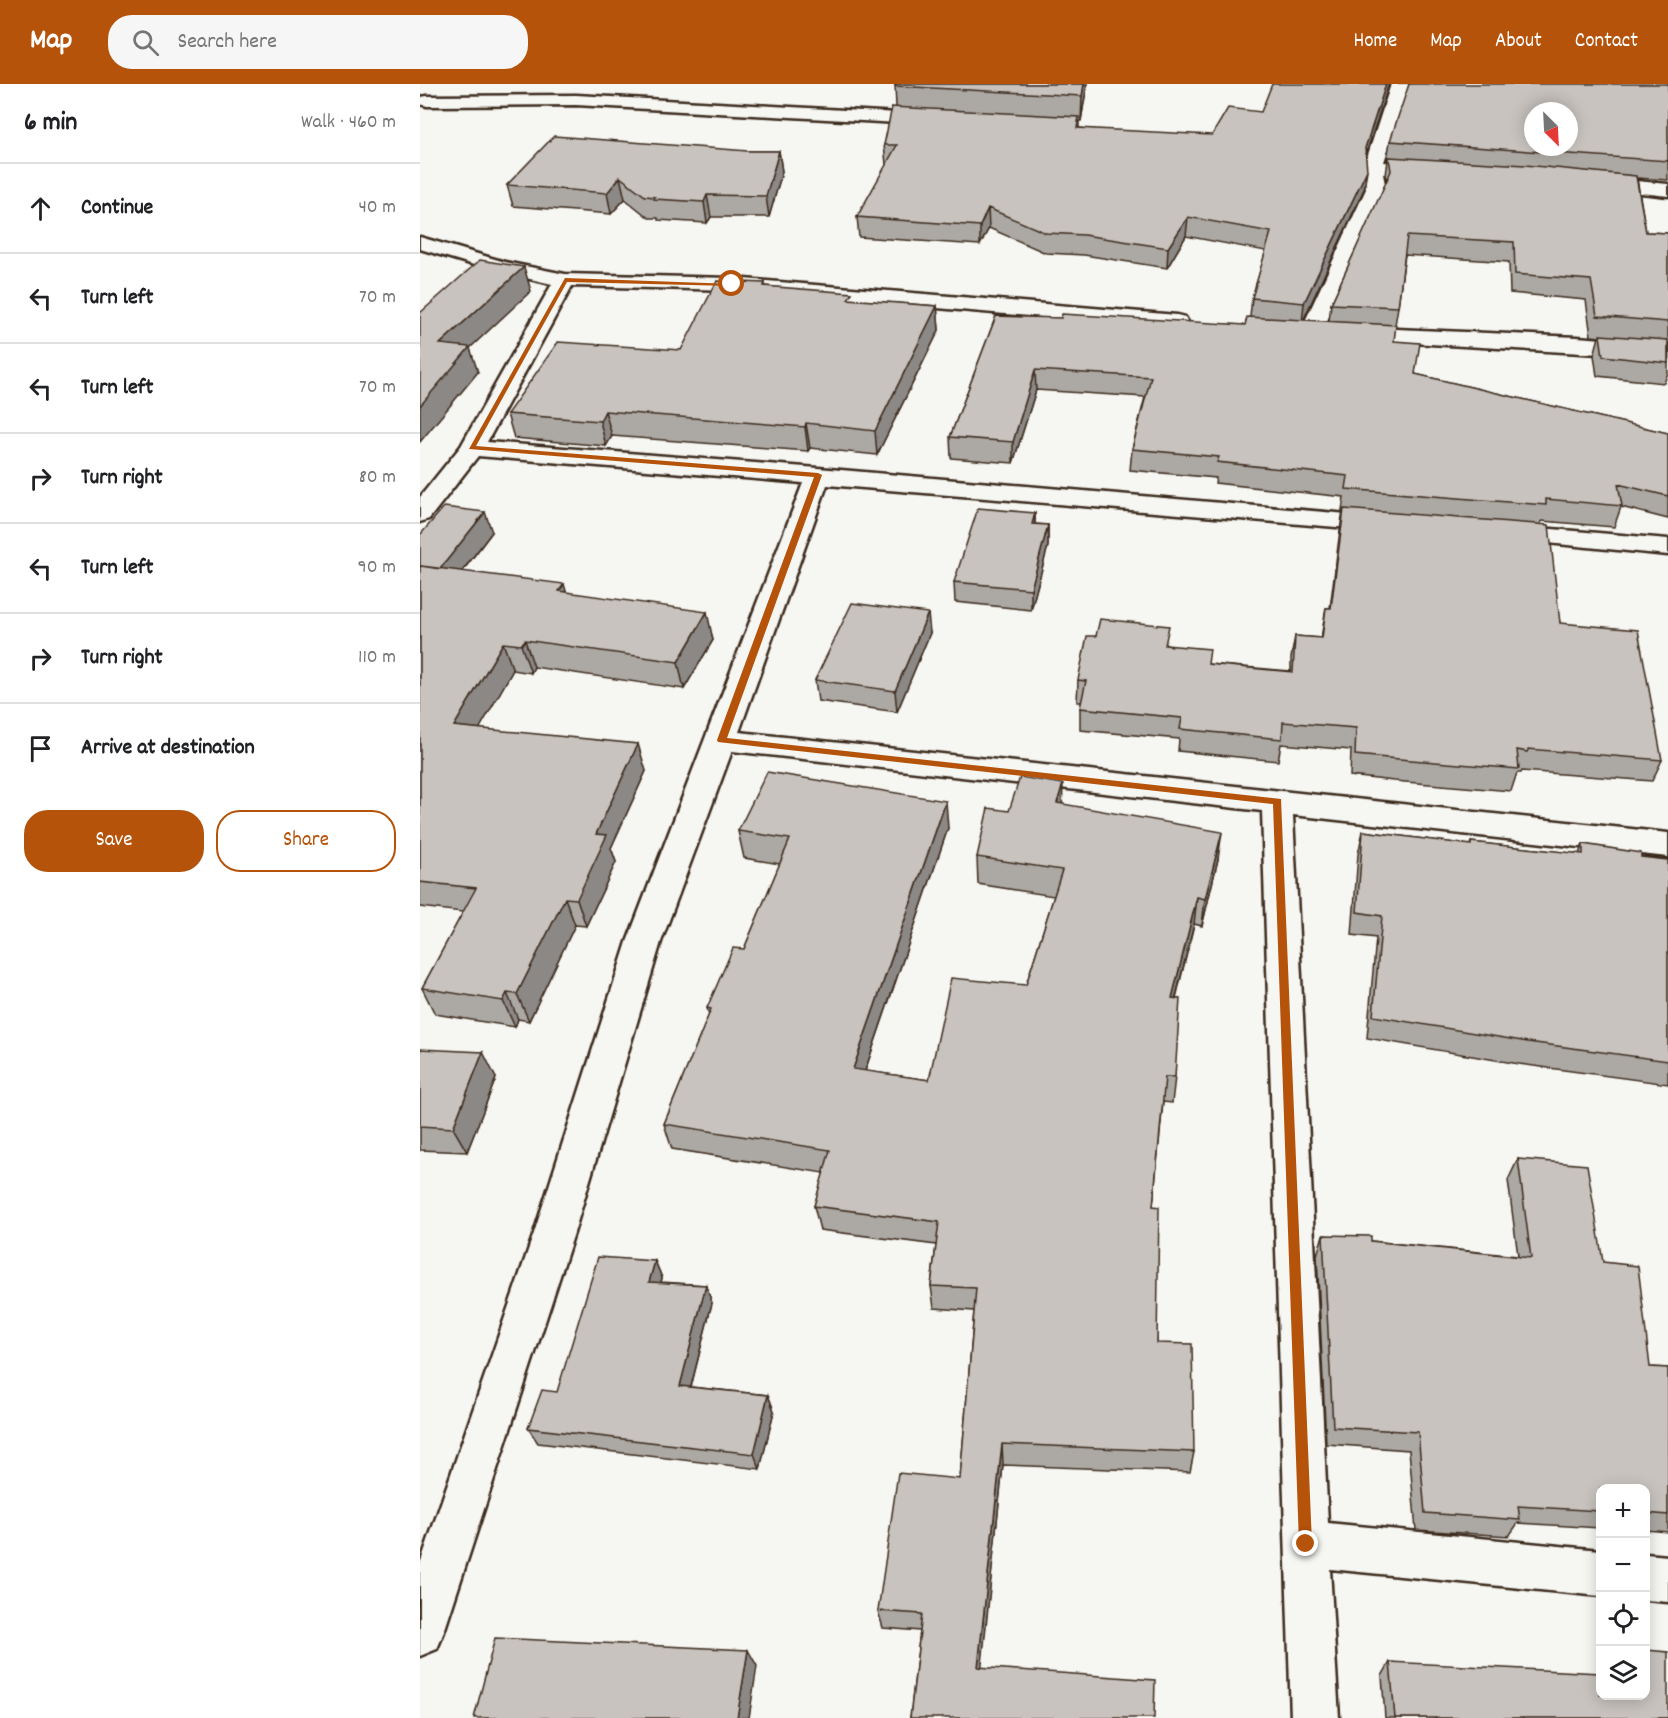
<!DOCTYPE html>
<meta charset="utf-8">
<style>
body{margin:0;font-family:Dekko,sans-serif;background:#f6f6f6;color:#202124}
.controls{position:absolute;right:18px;bottom:18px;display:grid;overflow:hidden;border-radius:12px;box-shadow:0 3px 15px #0003}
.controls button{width:54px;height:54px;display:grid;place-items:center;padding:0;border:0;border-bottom:2px solid #e0e0e0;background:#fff;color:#202124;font:30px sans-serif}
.compass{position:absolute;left:1104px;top:18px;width:54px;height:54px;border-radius:50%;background:#fff;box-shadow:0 3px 15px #0003;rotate:156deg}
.stop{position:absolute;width:18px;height:18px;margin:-14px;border:4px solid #b45309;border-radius:50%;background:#fff}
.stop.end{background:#b45309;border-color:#fff;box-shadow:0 2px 6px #0008}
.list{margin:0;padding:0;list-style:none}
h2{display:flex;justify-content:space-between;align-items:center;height:78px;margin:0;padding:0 24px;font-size:26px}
h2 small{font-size:20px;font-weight:400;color:#757577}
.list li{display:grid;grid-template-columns:39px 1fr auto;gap:18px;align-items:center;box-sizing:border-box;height:90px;padding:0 24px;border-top:2px solid #e0e0e0}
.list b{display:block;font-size:22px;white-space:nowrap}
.list em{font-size:20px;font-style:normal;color:#757577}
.actions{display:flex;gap:12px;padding:18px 24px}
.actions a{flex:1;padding:14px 0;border:2px solid #b45309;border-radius:24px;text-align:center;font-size:21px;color:#b45309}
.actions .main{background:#b45309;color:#fff}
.icon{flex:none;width:33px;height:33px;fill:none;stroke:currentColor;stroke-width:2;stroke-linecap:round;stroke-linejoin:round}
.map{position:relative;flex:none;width:1248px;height:1634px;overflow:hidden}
header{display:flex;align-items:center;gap:36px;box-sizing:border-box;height:84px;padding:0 30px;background:#b45309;color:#fff}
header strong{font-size:28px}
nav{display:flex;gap:33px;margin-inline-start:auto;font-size:21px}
.search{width:420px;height:54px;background:#f6f6f6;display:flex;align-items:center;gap:15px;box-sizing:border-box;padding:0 21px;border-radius:24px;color:#757577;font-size:22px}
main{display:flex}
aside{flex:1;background:#fff}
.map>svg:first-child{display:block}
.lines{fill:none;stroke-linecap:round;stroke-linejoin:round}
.minor-casing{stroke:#3b2a1e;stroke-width:5}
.minor{fill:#f6f6f2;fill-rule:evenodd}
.wall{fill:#aca8a3;stroke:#3b2a1e;stroke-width:1.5}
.shaded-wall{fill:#8c8885;stroke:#3b2a1e;stroke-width:1.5}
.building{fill:#c8c3be;stroke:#3b2a1e;stroke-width:1.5;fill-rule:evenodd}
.route{fill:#b45309}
</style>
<header>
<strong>Map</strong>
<div class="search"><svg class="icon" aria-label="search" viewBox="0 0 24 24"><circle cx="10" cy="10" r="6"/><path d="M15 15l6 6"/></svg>Search here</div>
<nav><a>Home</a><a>Map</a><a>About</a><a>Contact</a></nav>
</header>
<main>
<aside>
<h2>6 min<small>Walk · 460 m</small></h2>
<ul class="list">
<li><svg class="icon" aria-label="ahead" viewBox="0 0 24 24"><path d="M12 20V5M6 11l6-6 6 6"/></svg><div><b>Continue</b></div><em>40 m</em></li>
<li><svg class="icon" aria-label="left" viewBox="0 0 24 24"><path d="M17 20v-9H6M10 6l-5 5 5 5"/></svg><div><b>Turn left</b></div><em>70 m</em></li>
<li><svg class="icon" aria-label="left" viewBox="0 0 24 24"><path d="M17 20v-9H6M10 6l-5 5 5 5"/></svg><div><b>Turn left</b></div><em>70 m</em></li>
<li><svg class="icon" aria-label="right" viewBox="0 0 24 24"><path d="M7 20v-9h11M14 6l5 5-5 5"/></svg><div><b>Turn right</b></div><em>80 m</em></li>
<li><svg class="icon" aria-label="left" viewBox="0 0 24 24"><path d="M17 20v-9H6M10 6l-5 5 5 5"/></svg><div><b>Turn left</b></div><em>90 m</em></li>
<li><svg class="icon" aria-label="right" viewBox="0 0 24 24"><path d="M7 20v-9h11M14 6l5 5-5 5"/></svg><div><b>Turn right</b></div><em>110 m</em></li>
<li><svg class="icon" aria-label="arrive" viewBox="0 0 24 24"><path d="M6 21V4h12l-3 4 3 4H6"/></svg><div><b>Arrive at destination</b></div></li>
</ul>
<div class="actions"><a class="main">Save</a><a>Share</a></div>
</aside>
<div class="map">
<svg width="1248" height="1634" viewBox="0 0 1248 1634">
<rect width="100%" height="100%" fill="#f6f6f2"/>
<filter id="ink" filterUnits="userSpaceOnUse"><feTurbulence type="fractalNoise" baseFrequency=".0167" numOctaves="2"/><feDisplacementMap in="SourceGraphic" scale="12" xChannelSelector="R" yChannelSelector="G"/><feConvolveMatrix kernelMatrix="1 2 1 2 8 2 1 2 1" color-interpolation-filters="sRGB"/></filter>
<g filter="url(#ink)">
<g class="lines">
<defs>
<path id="minor" d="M971,0H989L964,78L1011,82L1018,84L1020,88L1018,92L1011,94L963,90L966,105L902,248L899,253L891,255L883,253L880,248L946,105L944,83Z
M156,11L514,31L520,32L523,36L520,40L514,41L156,21L7,22L0,20L1,13L7,12Z
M1174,93L1248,100V112L1167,103L1164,99L1167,95Z
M0,153L85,178L145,190L312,194L757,231L765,233L768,238L765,243L757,245L312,206L152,202L67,358L398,384L974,434L978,439L974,444L965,447L407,401L319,648L1248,749V773L873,731L908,1439L1180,1466V1512L910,1485L919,1634H871L842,727L312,667L241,858L154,1149L24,1548L17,1565L0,1572V1480L114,1149L207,858L383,399L58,372L9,435L0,438V413L41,362L132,200L74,187L0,165Z
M931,243L1157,253L1248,260V274L923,255L920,250L923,245Z
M1085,441L1248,455V471L1076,454L1072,449L1076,444Z
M1226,1470L1248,1472V1518L1226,1516Z"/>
</defs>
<!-- minor casing -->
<use href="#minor" class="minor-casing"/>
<!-- minor -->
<use href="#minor" class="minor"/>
</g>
<!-- wall -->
<path class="wall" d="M475,0H667L661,37H659V44L945,71L944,105L883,236L909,237L911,220L967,97L966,91L968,76H967L970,57L1248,0V96L1217,94L1226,148L1248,149V289L1244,299L1177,292L1174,271L1179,253L1171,252L1166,216L1090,209L1089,178L985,171L978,223L975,241L974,257L995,290L1248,349V435L1201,423L1194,443L1122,437L1120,441L1140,539L1242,676L1232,697L1102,687L1101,689H1097L1091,707L974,697L930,692L931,666L861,660L858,677L758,667L759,655L660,646V624L662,618H657L658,596L747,561L788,580L871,587V574L875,552L901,554L906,524H910L920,446L923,426H922L924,413L795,399L796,394L710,386L712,365L725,313L616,306L593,379L531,374L530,353L576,232L825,241L830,233L832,214L846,167L766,152L747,184L664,171L626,169L569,144L560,161L439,153L437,133L467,80H466L464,61L476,23Z
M328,67H359L362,88L349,133H291L287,139L238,136V134H229L205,115L191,130L93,122L87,101Z
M345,199V202L432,216L517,222L519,246L457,371L390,364L388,367L192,352L186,362L94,354L87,330L261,266Z
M615,429V440L628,441V462L611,526L535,518L534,498Z
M72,448L42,488L146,509L293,556L264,605L114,583L111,589L93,586L59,645L226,687L191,764L196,778L166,842L155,841L109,937L98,935L95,943L15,930L2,904L43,828L0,823V451Z
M510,549L477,628L398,617L395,596Z
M643,720L798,775L782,842L774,840L756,914L755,993L752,1019L743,1018L733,1122L737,1259L774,1368L770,1388L583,1381L561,1584L490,1634L500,1547L463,1544L458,1527L540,1395L554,1227L514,1224L511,1202L516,1161L400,1146L394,1122L404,1089L252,1065L244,1040L289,931L287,924L324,865L360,780L324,774L318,747L528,744L445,987L509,996L606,901L634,812L558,800L557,773L589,727Z
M943,747L1050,761L1051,758L1159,770L1163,760L1221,773L1248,776V1000L1099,980L947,954L956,854L932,851L938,770Z
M0,965L76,994L47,1068L0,1066Z
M1098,1075L1183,1178L1230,1283L1248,1284V1448L1226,1446V1404H1180V1444L1098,1439L1089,1452L996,1446L989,1366L906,1360L897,1171L903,1151L951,1157L1098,1172L1088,1096Z
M235,1177L242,1194L241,1198L286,1201L292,1219L271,1303L348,1311L354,1327L340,1385L118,1359L108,1344L137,1308Z
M970,1578L1180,1611L1248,1634H965L962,1592Z"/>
<!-- shaded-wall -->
<path class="shaded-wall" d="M664,0H667L661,37L662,12Z
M966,0H969L942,82L945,64Z
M359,67L362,88L349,133L346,112Z
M947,86L944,105L882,239L884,219Z
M200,93L205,115L191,130L187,109Z
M287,111L291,133L287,139L284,118Z
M568,124L569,144L560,161V142Z
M768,133L766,152L747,184L748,164Z
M104,183L111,207L50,264L58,288L0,358V322L20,260Z
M517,222L519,246L457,371L455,347Z
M615,286L616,306L593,379V358Z
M185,327L192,352L186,362L180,337Z
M386,339L390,364L388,367L385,343Z
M65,428L72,448L24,511L16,490Z
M615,429V450L612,440Z
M628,441V462L611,526V505Z
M144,500L152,528L139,507Z
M287,528L293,556L264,605L258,578Z
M508,529L510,549L477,628L475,607Z
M105,556L114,583L111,589L101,561Z
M83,559L93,586L45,670L34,642Z
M218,660L226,687L191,764L196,778L166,842L157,815L176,750Z
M643,700L642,727L637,719Z
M526,717L528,744L437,1010L433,985Z
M802,748L798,775L782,842L785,815Z
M777,813L774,840L749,940L752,914Z
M145,814L155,841L109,937L97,910Z
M87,909L98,935L95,943L83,917Z
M63,968L76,994L47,1068L33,1044Z
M235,1177L242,1194L236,1215L229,1198Z
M286,1201L292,1219L267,1318L260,1302Z
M348,1311L354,1327L340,1385L334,1370Z
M582,1360L583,1381L560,1599L558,1583Z
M328,1566L337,1582L329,1634H317Z"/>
<!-- building -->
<path class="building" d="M475,0H664L662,12L475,2Z
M852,0H966L945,64L947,86L884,219L832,214L851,148L768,133L748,164L664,151L626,149L568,124L560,142L437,133L477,61H464L472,23L659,33L657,44L792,51L808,24L841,28Z
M989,0H1248V77L970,57ZM1113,27H1149V63H1113Z
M134,52L328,67H359L346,112L287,111L284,118L234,115L235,113L225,112L200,93L187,109L87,101Z
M969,73L1105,81L1216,92L1226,148L1248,149V238L1177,232L1171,196L1095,190L1094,158L987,152L978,223L911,220L971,87Z
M60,176L104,183L20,260L50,263L0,322V229Z
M297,197L345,199L344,202L432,209L428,215L517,222L455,347L386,339L385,343L185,327L180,337L87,330L138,258L261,266Z
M642,230L825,241L827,233L976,241L974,257L1000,259L995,290L1248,349V412L1198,400L1202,422L1126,415V421L926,405L928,392L797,378L799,373L712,365L731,293L615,286L593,358L530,353L576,232L641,234Z
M1180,251L1248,256V279L1183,272Z
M24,423L65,428L20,485L1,482L0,484V451Z
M558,424L615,429L612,440L628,441L611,505L534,498Z
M924,425L1129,441L1140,539L1218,546L1242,676L1108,665V668L1097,666L1099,685L979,675L935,671L936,644L863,638L862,655L760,645L762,634L660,624L666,597L658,596L667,552H676L680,535L749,542L745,561L790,565L788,580L873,588L875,552L902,554L906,524H911Z
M1,482L144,500L139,507L287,528L258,578L105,556L101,561L83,559L34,642L218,660L176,750L187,751L157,815L145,814L97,910L87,909L83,917L2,904L56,804L0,798V484Z
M432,519L508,529L475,607L395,596Z
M347,688L526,717L433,985L509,996L531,894L606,901L642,786L557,773L568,724L589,727L600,693L643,700L637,719L802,748L785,815L777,813L752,914L760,915L755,993H745L733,1122L739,1123L737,1259L772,1260L774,1368L582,1360L558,1583L735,1596L734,1634H490L502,1530L458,1527L478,1389L540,1395L556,1204L511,1202L519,1138L394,1122L410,1066L244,1040L291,925L287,924L313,864L324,865L370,755L318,747Z
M943,747L1051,761V758L1163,770V760L1221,769V773L1248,776V977L1108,958L953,932L962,832L937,828Z
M0,965L63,968L33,1044L0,1042Z
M1098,1075L1167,1081L1183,1178L1218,1182L1230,1283L1248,1284V1431L1226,1429V1404H1180V1427L1098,1422L1100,1436L1005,1429L998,1348L913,1343L903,1151L951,1152V1157L1111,1174Z
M178,1173L235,1177L229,1198L286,1201L260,1302L348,1311L334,1370L108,1344L122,1306L137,1308Z
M75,1554L328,1566L317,1634H54Z
M1226,1566L1248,1568V1634H975L970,1578L1180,1589V1611H1226Z"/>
</g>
<!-- route -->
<path class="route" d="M145,194L315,200L312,202L147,198L56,362L398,389L402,391L307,654L861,715L892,1460L890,1465L886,1467L881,1465L879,1460L853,720L298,658L297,656L394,393L49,365Z"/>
</svg>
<div class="controls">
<button>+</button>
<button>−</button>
<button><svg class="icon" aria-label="locate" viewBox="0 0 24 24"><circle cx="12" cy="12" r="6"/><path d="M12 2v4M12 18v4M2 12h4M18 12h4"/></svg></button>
<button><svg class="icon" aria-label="layers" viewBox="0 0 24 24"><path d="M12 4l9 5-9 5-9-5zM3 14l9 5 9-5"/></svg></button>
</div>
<svg class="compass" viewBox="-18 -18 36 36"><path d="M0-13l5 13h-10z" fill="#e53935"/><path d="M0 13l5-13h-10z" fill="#757577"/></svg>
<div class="stop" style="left:312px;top:200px"></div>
<div class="stop end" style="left:886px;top:1460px"></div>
</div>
</main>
